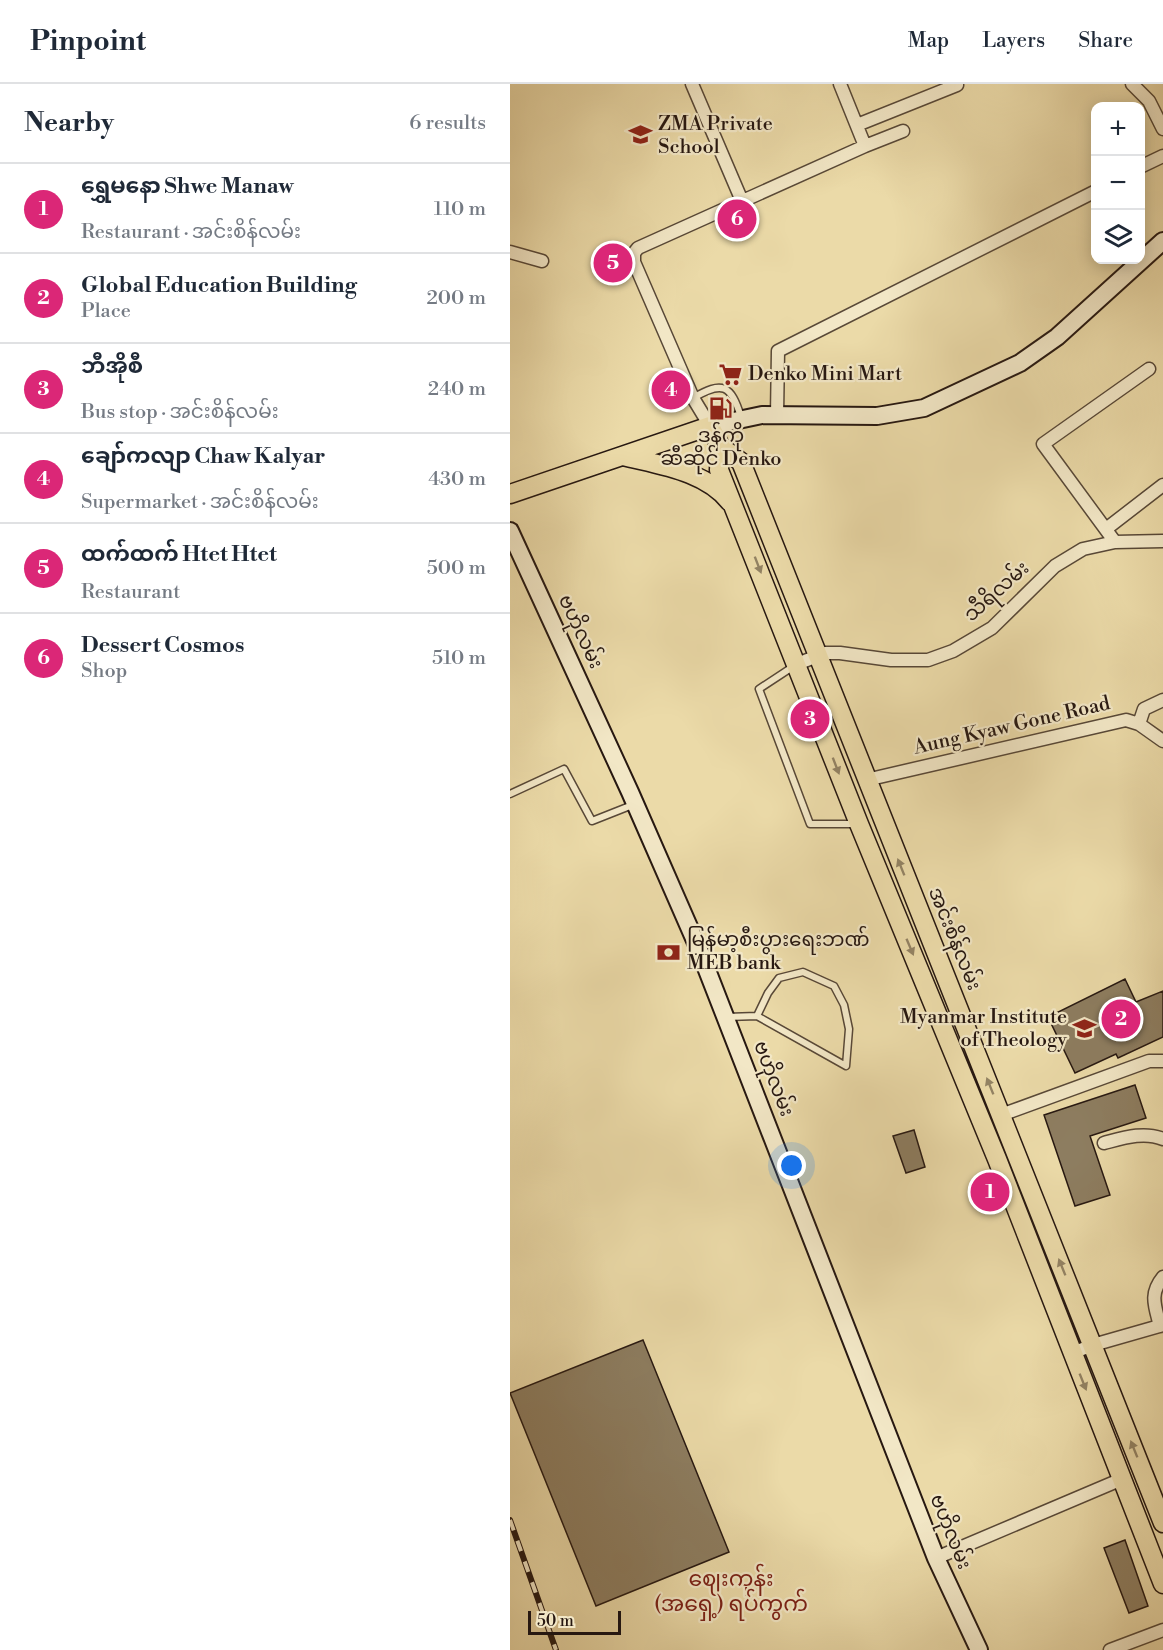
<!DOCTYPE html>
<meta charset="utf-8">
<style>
body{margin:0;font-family:"Libre Bodoni","Noto Sans Myanmar",serif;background:#f6f6f7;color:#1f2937}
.controls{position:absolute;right:18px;top:18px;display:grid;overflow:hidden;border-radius:12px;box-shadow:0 3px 15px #0003}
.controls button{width:54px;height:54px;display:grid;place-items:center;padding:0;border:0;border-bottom:2px solid #e0e1e3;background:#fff;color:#1f2937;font:30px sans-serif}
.scale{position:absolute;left:18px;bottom:15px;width:93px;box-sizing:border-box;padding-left:6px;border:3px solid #271811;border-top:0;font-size:16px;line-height:21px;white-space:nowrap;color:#271811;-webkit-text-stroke:4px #f2e7c6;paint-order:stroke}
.you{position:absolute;left:282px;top:1082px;width:21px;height:21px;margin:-15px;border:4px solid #fff;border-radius:50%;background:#1a73e8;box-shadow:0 0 0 9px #1a73e833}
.badge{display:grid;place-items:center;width:39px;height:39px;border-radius:50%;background:#db2777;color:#fff;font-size:20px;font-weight:700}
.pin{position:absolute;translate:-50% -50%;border:3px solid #fff;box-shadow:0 2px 6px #0006}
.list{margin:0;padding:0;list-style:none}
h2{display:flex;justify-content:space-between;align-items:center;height:78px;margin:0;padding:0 24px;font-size:26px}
h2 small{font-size:20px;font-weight:400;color:#747a83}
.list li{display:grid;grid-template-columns:39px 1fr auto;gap:18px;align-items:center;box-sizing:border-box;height:90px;padding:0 24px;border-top:2px solid #e0e1e3}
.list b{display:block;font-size:22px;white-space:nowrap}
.list p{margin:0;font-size:20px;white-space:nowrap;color:#747a83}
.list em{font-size:20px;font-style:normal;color:#747a83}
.icon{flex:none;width:33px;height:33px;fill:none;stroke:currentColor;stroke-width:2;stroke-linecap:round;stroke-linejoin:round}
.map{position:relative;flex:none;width:653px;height:1566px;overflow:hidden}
header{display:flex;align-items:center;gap:36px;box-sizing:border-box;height:84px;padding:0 30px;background:#fff;border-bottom:2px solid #e0e1e3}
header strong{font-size:28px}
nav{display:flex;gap:33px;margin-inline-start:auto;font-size:21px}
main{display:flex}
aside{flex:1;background:#fff}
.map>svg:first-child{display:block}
.building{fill:#8d7d60;stroke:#271811;stroke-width:1.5}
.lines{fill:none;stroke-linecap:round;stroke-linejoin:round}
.lane-casing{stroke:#584837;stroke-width:9}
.street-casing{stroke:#584837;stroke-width:15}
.secondary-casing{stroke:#271811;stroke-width:20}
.primary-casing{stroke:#271811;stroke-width:21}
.lane{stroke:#f2e7c6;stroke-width:6}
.street{stroke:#f2e7c6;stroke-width:12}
.secondary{stroke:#f2e7c6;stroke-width:16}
.primary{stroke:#ebdaa8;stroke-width:18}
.rail-casing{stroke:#271811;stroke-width:6}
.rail{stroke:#f2e7c6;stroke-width:4;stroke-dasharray:11;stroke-linecap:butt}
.oneway{fill:#938364}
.labels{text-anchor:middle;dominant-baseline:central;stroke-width:4.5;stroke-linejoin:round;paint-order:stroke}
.poi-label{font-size:20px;fill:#271811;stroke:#f2e7c6;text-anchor:start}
.street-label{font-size:20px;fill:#271811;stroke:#f2e7c6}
.quarter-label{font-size:22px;fill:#7a1f14;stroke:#f2e7c6}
</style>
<header>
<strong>Pinpoint</strong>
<nav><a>Map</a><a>Layers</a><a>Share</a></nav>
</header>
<main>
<aside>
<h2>Nearby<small>6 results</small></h2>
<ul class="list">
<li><span class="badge">1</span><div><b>ရွှေမနော Shwe Manaw</b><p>Restaurant · အင်းစိန်လမ်း</p></div><em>110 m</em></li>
<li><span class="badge">2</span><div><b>Global Education Building</b><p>Place</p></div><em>200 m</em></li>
<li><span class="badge">3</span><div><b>ဘီအိုစီ</b><p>Bus stop · အင်းစိန်လမ်း</p></div><em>240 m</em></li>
<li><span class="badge">4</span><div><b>ချော်ကလျာ Chaw Kalyar</b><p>Supermarket · အင်းစိန်လမ်း</p></div><em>430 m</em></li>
<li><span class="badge">5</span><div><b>ထက်ထက် Htet Htet</b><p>Restaurant</p></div><em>500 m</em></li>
<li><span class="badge">6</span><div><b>Dessert Cosmos</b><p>Shop</p></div><em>510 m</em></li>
</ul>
</aside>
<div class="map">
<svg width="653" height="1566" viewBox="0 0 653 1566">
<rect width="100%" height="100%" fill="#ebdaa8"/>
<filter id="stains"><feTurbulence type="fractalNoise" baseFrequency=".00333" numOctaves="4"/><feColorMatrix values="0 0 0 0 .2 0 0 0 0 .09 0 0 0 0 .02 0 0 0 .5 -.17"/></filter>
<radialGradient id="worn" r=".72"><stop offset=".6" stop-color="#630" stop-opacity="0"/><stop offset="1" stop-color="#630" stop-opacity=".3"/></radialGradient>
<!-- building -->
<path class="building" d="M615,895L626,918L653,907V953L608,974L606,970L565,989L538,933Z
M625,1001L636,1034L580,1052L600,1111L565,1122L534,1031Z
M404,1046L415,1083L396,1089L383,1052Z
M133,1256L219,1468L86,1522L0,1309Z
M615,1456L638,1522L619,1529L594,1464Z"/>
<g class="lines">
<defs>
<path id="lane" d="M183,314C212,297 221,300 231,333
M284,582L249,605L300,740H347
M0,710L54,685L82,737L125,720
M217,933L247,932L336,982L339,945L334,921L324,902L293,888L269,894L258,909L247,932"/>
<path id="street" d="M182,0L232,117
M330,0L355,62
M622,0L639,17L653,45
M347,41L447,1
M630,83L653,72
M0,168L32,177
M267,331L268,267L586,107
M200,342L183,314L124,178V169L128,164L355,62L393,47
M596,445L653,401
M605,458L533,360L639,285
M287,580L315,569H330L381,576H418L443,567L482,544L545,482L573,465L605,458L653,457
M629,640L634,625L653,616
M356,696L616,636L629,640L653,657
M491,1031L639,977H653
M594,1059C613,1054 634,1047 653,1055
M650,1242C645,1222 639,1210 653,1193
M562,1269L583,1261L653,1241
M426,1474L612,1395
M600,1566L653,1546"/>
<path id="secondary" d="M200,342L252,331L367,332L414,324L510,279L547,253L653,157
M0,447L120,708L190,868L426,1474L469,1566"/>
<path id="primary" d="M210,362L209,386L349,740L487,1075L653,1500
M113,372C149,381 196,387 220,418
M0,410L200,342L210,362L231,378L653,1439"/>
</defs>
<!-- lane casing -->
<use href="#lane" class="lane-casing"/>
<!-- street casing -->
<use href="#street" class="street-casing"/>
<!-- secondary casing -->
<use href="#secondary" class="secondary-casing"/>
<!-- primary casing -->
<use href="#primary" class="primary-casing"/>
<!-- lane -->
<use href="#lane" class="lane"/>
<!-- street -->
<use href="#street" class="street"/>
<!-- secondary -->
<use href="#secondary" class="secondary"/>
<!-- primary -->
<use href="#primary" class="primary"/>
<defs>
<path id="rail" d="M0,1436L46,1566"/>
</defs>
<!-- rail casing -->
<use href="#rail" class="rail-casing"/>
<!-- rail -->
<use href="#rail" class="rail"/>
</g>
<!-- one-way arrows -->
<defs><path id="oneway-solid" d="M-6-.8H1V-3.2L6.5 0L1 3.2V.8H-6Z" transform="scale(1.5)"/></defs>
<g class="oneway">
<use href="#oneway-solid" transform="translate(248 481) rotate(69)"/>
<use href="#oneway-solid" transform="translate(326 682) rotate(69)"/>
<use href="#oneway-solid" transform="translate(391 783) rotate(-112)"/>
<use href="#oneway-solid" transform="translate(400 863) rotate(67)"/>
<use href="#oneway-solid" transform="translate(480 1002) rotate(-112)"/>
<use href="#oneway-solid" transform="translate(552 1183) rotate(-112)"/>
<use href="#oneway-solid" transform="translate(573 1298) rotate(68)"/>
<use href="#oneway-solid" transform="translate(624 1365) rotate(-112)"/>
</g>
<!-- icons -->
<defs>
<symbol id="school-bare" viewBox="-9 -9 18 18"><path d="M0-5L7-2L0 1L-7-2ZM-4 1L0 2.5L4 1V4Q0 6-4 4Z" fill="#8f2418" stroke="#f2e7c6" stroke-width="2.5" paint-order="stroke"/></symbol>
<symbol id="supermarket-bare" viewBox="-9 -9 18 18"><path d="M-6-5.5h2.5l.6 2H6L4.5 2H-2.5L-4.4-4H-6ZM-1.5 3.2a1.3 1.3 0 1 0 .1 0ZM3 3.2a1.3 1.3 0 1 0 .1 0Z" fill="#8f2418" stroke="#f2e7c6" stroke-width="2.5" paint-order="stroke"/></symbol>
<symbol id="fuel-bare" viewBox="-9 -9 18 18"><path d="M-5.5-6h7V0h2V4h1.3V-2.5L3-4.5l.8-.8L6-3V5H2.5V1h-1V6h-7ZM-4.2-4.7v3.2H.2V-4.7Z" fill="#8f2418" stroke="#f2e7c6" stroke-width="2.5" paint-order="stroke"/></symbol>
<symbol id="bank-bare" viewBox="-9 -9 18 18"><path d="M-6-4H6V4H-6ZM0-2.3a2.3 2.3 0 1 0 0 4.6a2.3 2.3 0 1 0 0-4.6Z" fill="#8f2418" stroke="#f2e7c6" stroke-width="2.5" paint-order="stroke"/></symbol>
<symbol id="university-bare" viewBox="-9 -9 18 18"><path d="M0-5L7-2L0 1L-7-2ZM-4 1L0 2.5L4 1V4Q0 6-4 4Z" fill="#8f2418" stroke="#f2e7c6" stroke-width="2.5" paint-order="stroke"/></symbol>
</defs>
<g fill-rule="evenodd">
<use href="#school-bare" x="114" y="34" width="33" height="33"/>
<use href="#supermarket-bare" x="204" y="274" width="33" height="33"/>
<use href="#fuel-bare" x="194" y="308" width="33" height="33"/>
<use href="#bank-bare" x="142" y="852" width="33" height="33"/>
<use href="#university-bare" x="558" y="928" width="33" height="33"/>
</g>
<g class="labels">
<!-- poi labels -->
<g class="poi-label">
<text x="148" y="40">ZMA Private<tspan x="148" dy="23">School</tspan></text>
<text x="238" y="290">Denko Mini Mart</text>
<text x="211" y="352" text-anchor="middle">ဒန်ကို<tspan x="211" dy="23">ဆီဆိုင် Denko</tspan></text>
<text x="177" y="856">မြန်မာ့စီးပွားရေးဘဏ်<tspan x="177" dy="23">MEB bank</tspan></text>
<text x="557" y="933" text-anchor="end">Myanmar Institute<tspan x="557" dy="23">of Theology</tspan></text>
</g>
<!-- street labels -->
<g class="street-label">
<text transform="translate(487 508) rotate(-42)">သီရိလမ်း</text>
<text transform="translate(70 548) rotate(65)">ဗဟိုလမ်း</text>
<text transform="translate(502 642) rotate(-13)">Aung Kyaw Gone Road</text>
<text transform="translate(444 855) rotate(68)">အင်းစိန်လမ်း</text>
<text transform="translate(263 995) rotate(69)">ဗဟိုလမ်း</text>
<text transform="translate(440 1448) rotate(68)">ဗဟိုလမ်း</text>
</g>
<!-- quarter labels -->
<g class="quarter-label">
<text x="221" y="1495">ဈေးကုန်း<tspan x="221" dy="25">(အရှေ့) ရပ်ကွက်</tspan></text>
</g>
</g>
<rect width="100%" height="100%" filter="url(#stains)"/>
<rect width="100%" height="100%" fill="url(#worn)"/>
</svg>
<div class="controls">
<button>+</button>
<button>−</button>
<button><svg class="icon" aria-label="layers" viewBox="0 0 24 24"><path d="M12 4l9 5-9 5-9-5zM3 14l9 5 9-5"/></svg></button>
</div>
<div class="scale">50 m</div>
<div class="you"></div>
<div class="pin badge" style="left:480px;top:1108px">1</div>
<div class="pin badge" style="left:611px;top:935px">2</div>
<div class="pin badge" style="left:300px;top:635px">3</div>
<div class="pin badge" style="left:161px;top:306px">4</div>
<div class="pin badge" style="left:103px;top:179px">5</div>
<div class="pin badge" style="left:227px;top:135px">6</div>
</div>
</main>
